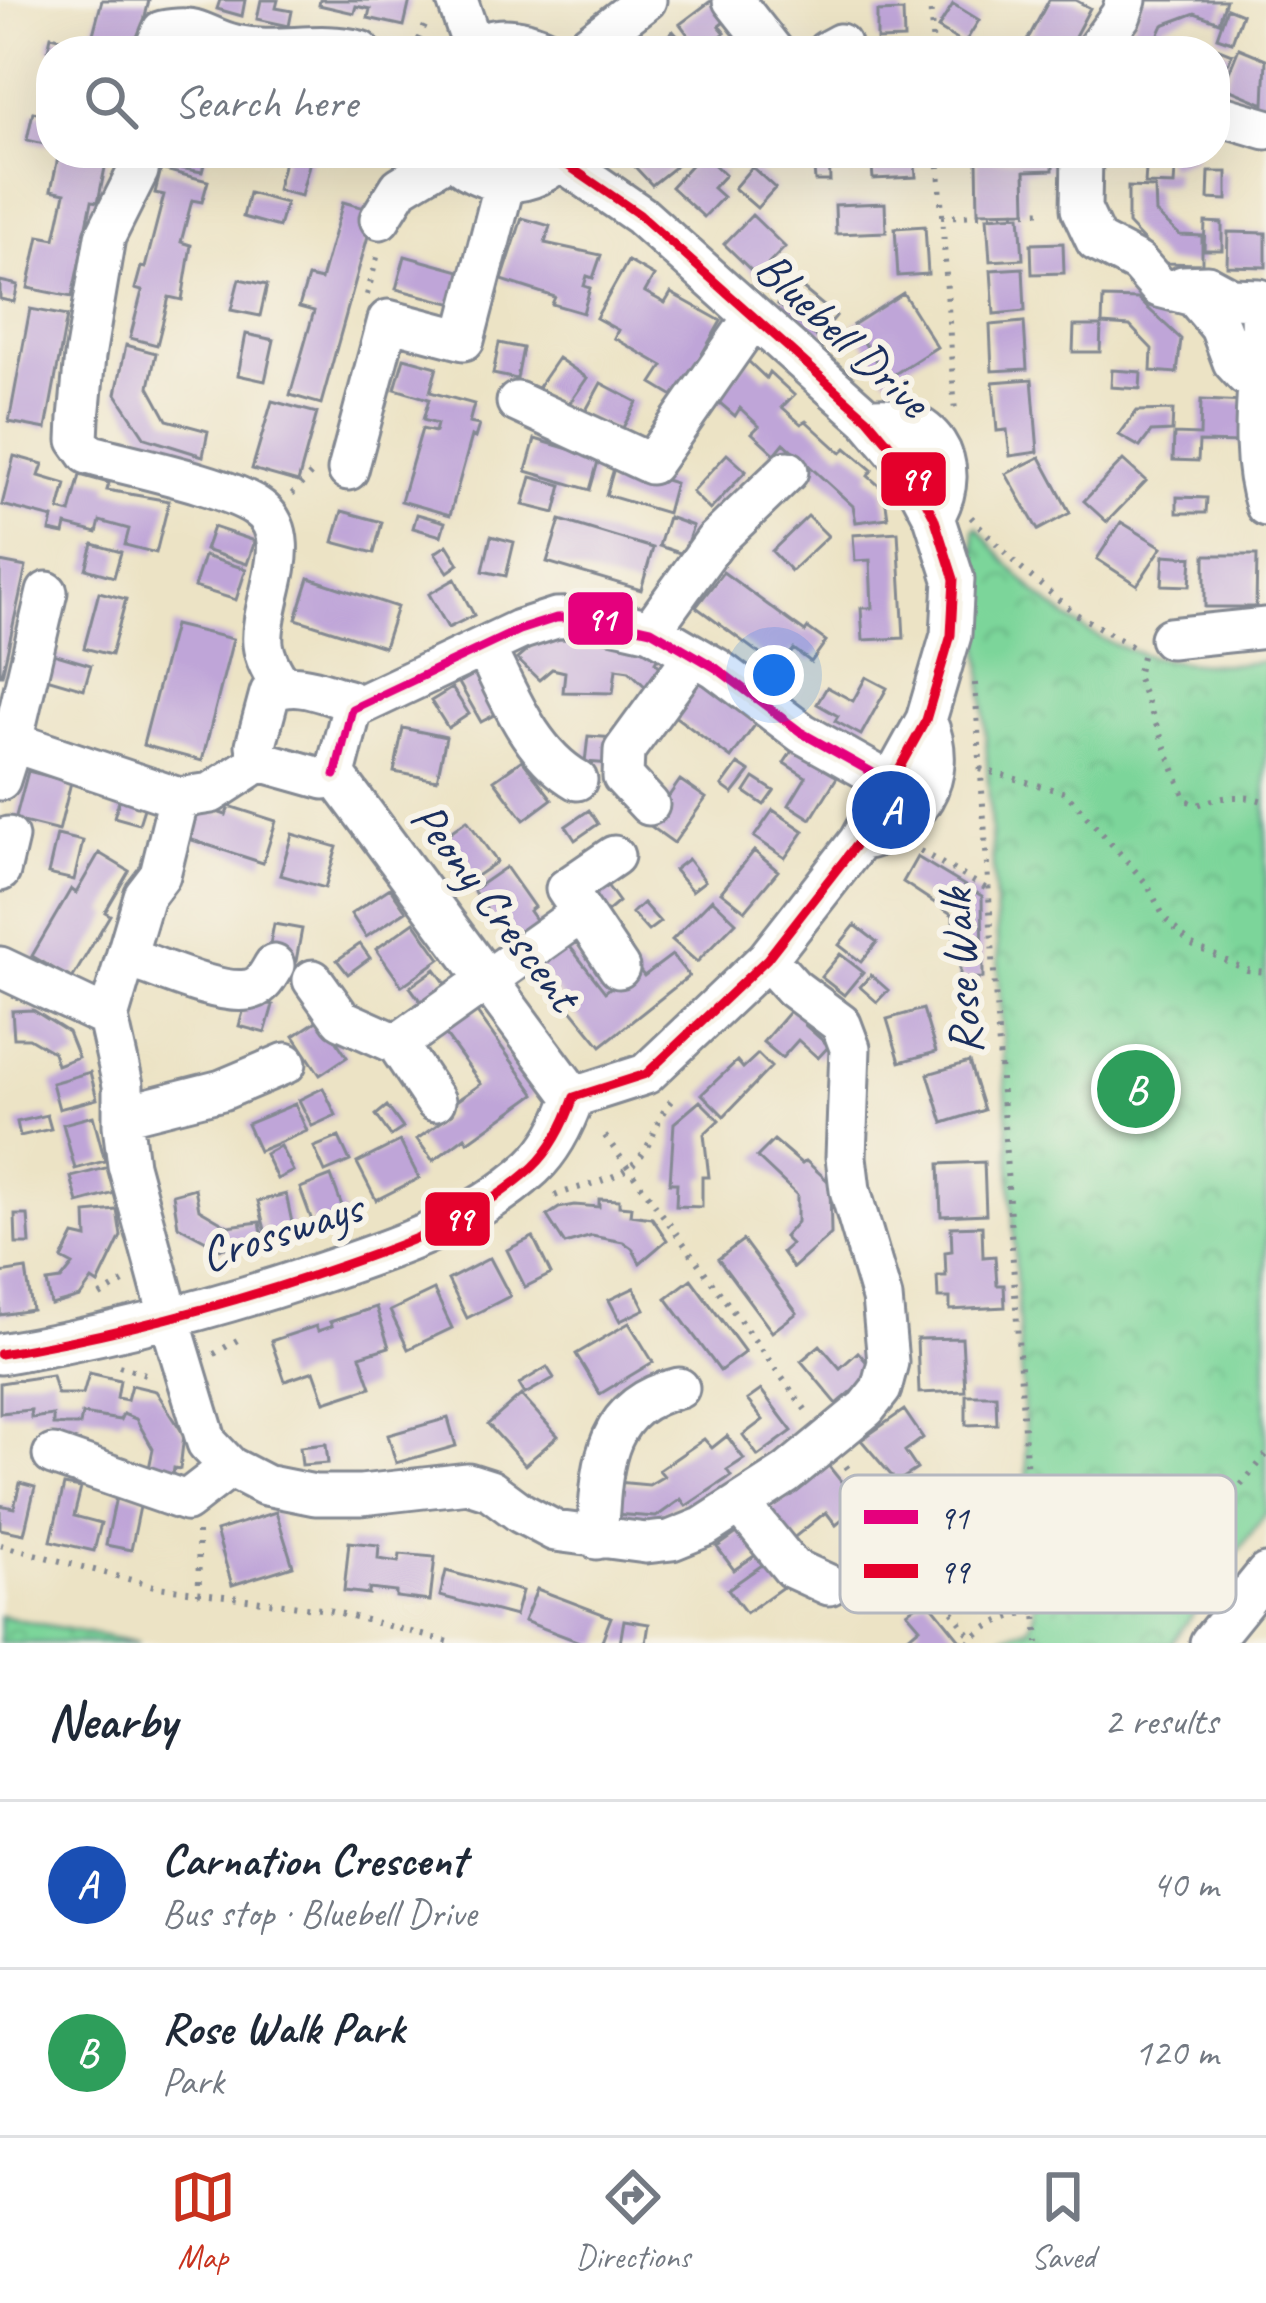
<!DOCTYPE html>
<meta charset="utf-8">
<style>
body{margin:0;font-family:Caveat,sans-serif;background:#f2f2f3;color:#1f2937}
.you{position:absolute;left:774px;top:675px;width:42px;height:42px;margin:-30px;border:9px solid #fff;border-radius:50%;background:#1a73e8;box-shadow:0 0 0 18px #1a73e833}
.badge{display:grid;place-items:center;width:78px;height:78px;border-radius:50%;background:#c8321e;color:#fff;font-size:39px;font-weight:700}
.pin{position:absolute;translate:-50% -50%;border:6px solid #fff;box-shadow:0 3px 12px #0006}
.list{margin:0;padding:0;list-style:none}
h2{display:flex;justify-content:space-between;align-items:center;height:156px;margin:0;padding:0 48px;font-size:51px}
h2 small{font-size:39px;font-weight:400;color:#747a83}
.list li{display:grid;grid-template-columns:78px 1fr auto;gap:36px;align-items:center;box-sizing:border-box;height:168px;padding:0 48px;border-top:3px solid #e0e1e3}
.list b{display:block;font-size:45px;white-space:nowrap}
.list p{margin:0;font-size:39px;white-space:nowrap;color:#747a83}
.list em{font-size:39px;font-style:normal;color:#747a83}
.icon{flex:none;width:66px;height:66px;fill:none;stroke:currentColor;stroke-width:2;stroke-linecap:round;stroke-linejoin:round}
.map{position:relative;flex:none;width:1266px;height:1643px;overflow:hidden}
.search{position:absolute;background:#fff;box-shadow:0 12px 48px #0002;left:36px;right:36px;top:36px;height:132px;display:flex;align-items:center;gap:30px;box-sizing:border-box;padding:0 42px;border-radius:48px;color:#747a83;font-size:45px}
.sheet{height:492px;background:#fff}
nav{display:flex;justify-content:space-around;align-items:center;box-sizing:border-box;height:168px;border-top:3px solid #e0e1e3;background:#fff;font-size:33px;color:#747a83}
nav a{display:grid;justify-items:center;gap:6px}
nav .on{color:#c8321e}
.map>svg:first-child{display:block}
.park{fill:url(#park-crowns);stroke:#4c827c;stroke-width:3}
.building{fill:#bfa5d8}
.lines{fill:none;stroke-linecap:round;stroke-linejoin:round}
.minor-casing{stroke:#848992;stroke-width:45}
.path{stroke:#848992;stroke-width:6;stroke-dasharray:3 9;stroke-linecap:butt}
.minor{stroke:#fff;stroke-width:39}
.bus-1-casing{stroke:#f7f3e8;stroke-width:18}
.bus-2-casing{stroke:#f7f3e8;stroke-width:18}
.bus-1{stroke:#e5007d;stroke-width:9}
.bus-2{stroke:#e4002b;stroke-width:9}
.labels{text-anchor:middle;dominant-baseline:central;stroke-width:12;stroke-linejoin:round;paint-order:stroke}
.street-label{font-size:48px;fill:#1b2f5e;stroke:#f7f3e8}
.key{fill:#f7f3e8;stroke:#b5b8bf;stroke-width:3}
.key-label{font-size:33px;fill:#1b2f5e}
.line-badge{stroke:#f7f3e8;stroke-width:4.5}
.badge-label{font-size:33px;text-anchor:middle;font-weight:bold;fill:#fff}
</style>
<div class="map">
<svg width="1266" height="1643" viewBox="0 0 1266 1643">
<defs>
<pattern id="park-crowns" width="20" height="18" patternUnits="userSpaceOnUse" patternTransform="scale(3)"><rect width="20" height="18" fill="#7cd59a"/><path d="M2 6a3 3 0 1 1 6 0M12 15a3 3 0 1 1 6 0" fill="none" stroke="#6bb787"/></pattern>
</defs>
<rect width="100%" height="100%" fill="#f7f3e8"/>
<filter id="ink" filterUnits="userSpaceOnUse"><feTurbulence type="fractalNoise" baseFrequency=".00833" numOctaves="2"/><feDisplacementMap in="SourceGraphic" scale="24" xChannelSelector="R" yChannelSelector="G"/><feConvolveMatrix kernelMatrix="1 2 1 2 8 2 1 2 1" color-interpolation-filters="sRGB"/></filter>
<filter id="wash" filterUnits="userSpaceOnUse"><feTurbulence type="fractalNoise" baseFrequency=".004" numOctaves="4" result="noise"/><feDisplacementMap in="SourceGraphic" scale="48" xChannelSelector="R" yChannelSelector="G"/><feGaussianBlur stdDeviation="2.7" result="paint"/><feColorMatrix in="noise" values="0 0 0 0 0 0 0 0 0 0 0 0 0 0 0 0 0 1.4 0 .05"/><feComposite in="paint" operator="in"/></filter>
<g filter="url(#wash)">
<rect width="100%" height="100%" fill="#ece3c5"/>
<!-- park -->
<path class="park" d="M977,527C1056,629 1134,678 1266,661V1513L1172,1643H986L1029,1627L1035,1613L974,530Z
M0,1616L139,1643H0Z"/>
<g id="blocks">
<!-- building -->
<path class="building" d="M102,0H149L137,51L89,49Z
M220,0H245L242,16L217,9Z
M261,0H278L276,8L292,11L289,26L257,19Z
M320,0H410L404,26L368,18L370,9L356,6L354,13L319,5Z
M712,0L729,18L719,26L725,33L700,51L680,24Z
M1049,0H1075L1090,8L1067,51H1035L1024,46Z
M1142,0H1226L1219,22L1195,13L1182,18L1163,25L1153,47L1128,38Z
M953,4L979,20L964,44L938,28Z
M1227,8L1242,14L1232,42L1217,37Z
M903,11L904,39L877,40V12Z
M673,31L687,47L681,51H649Z
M51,36L77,42L75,51L48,50Z
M1012,42L1013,51H976L975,44Z
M1204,43L1232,54L1220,83L1215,81V51H1201Z
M1239,48L1266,59L1264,104L1223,87Z
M33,112L51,116L48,145L27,140Z
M59,153H108L98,202L92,201L72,297L28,288L39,236L55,239L65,193L51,190Z
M177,153H207L202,172L174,167Z
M286,153H312L301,196L277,190Z
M622,153H661L676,166L652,185Z
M702,153L725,175L713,188L723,197L704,217L671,187Z
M813,153H829L830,181H815Z
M871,153H914L916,177L873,179Z
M1025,153H1053V170L1025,171L1026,211L978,212L977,160L1025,159Z
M1163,153H1195L1196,157L1169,167Z
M752,167L775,188L757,208L734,188Z
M161,169L208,181L202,202L192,200L181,242L191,245L182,300L169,297L157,345L130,338L142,291L135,289L141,267L145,268L164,195L155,193Z
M1146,169L1175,171L1174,185L1145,184Z
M1209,172H1227V200L1208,199Z
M1128,187L1155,188L1156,213L1180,235L1202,236V264L1165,263L1128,224Z
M249,193L286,203L279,227L243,217Z
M343,202L375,211L321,404L290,395L314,311L299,307L308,277L321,280Z
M885,203L886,232L836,234L835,205Z
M752,215L785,247L757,276L724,244Z
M1020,215L1023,259L990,261L987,217Z
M522,218L550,226L545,243L601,255L593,278L587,276L584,286L590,288L583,313L552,304L555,297L502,280Z
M1205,222L1222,223V250H1204Z
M925,226L928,274L898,276L895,228Z
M1228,232L1266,233V267L1227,266Z
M1063,243L1064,273L1032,274L1031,244Z
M405,256L463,272L454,304L396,289Z
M628,261L654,276L645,292L665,303L671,293L721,321L677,398L652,383L663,366L614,338L618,330L596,318Z
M1023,268L1025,311L994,314L991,270Z
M239,279L267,285L260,316L231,310Z
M0,281L18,285L14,302L0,299Z
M796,283L836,316L818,338L778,304Z
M903,293L937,347L887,379L853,325Z
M1103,298L1138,299L1181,339L1177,373L1151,371L1152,349L1130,326L1102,324Z
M30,309L67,316L46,429L9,422Z
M1024,322L1027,369L992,371L990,325Z
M1074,326H1101L1100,352H1073Z
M246,334L274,340L265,381L238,375Z
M499,343L523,348L517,379L493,374Z
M126,345L156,353L149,387L167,420L208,431L203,456L145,438L116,394Z
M404,358L437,367L430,392L474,404L469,423L479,425L475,438L472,436L450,515L401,501L422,429L435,432L437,424L423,420L429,399L395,389Z
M558,358L587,378L567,407L538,387Z
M747,360L766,378L769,372L794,395L782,407L801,424L806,421L841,453L846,448L872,470L868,476L884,490L888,518L856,522L853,506L784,443L775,454L752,433L759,426L740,408L735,416L714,398Z
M1112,370L1141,372L1140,389L1111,387Z
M1032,379L1038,452L1010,456L1007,430L997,431L993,382Z
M601,383L637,402L620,433L584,414Z
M1201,400L1246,402L1245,443L1199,442L1198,461L1173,460L1174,434L1200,435Z
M272,401L317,413L298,482L252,469Z
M1173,410L1172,431L1151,432L1140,447L1119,435L1137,411Z
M535,439L599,458L590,490L526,471Z
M727,454L746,471L710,510L692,492Z
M14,456L43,464L39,476L66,484L59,510L70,513L80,475L109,483L107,490L169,501L156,553L125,545L129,529L100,521L97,533L66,525L64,534L50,531L53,518L2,505Z
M1040,457L1070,513L1038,530L1006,474Z
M1123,460L1146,481L1107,522L1084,501Z
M615,465L675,483L667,513L606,495Z
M531,477L562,485L555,513L523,505Z
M1177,497L1207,498L1206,513H1177Z
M342,511L382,522L374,553L333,542Z
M417,514L445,522L441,536L413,528Z
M808,516L828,536L791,571L772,551Z
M668,517L693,526L683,554L659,546Z
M560,520L653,548L641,590L547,562Z
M1121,522L1162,547L1137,585L1097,559Z
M213,527L255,541L247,564L205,550Z
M898,532L904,638L863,640L861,608H872L870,560L855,561L853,535Z
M491,536L514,542L506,576L483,571Z
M93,544L121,552L114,577L86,569Z
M447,545L459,564L448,572L435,553Z
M1164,555L1192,557L1190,586L1162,585Z
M1205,555H1257L1256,607H1205Z
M204,556L246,569L236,600L194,587Z
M0,562L26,567L2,675H0Z
M723,572L805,632L808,628L826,641L811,662L794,649L779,668L696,607Z
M309,578L397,607L384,647L296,619Z
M455,579L474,615L448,628L429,594Z
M99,592L126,599L111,655L84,648Z
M174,625L233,639L202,761L143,745Z
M540,639H639L661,652L655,662L669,675L651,692L629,671L616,669L613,693L563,692L565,672L552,669L539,680L517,659Z
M43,651L91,665L84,689L36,675Z
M484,669L507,708L481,722L459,683Z
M866,677L887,688L861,735L835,721L838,716L817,704L827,687L853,701Z
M701,678L758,721L731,758L673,715Z
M452,688L469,714L448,728L431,701Z
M403,728L446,737L437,780L394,772Z
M588,736L615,738L612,764L585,762Z
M796,745L844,766L811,819L789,805L806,777L784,763Z
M522,760L552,799L524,820L494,780Z
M738,764L750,772L733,794L722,786Z
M28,771L71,782L59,831L15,820Z
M754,778L774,791L764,805L745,792Z
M680,780L706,798L674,843L649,825Z
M122,791L147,799L139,824L114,817Z
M199,806L226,815L229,806L276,821L263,863L189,839Z
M589,810L598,824L575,840L566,826Z
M773,810L804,831L785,858L754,837Z
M467,820L497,862L465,884L435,843Z
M292,834L337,847L325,888L280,875Z
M57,835L83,841L74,880L48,874Z
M754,851L778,871L745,911L721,892Z
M99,853L129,871L105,912L110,915L72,979L32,956L71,889L76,893Z
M917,857L982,896L983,978L960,979V949H954L953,915L903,882Z
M688,859L705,881L692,891L674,870Z
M506,867L534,907L529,911L543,931L520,948L510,933L505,936L473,890Z
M604,881L619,902L606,913L590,892Z
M390,888L406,911L366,937L351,914Z
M712,899L736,922L697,962L672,940Z
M643,903L660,922L648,931L632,913Z
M414,922L440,959L402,986L376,949Z
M274,924L302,929L296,961L268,955Z
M855,925L877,942L861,962L839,945Z
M561,935L605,992L637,967L644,976L672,955L689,976L601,1046L529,958Z
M360,944L370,958L348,974L337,960Z
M840,954L863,972L844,995L821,977Z
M435,969L454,995L429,1013L410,987Z
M871,975L888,990L877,1002L860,987Z
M247,998L273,1005L265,1033L239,1026Z
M468,1000L535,1094L468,1142L465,1137L433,1161L417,1139L451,1115L446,1108L481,1084L437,1023Z
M794,1006L810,1019L805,1025L829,1046L818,1058L798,1040L782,1058L763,1042Z
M923,1009L936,1052L900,1062L887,1019Z
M33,1010L68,1032L78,1057L57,1065L53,1052L29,1038H14L12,1011Z
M321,1018L347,1057L320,1075L294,1036Z
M758,1054L771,1067L724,1116L702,1094L737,1061L743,1068Z
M969,1062L984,1110L943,1123L928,1074Z
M90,1072L97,1099L59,1109L52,1083Z
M323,1088L336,1115L312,1126L299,1100Z
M700,1101L719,1120L704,1134L709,1177H702V1207L676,1206L677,1183H670L674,1123Z
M295,1104L307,1131L259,1151L247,1124Z
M387,1106L403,1128L391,1136L376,1115Z
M47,1115L51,1129L20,1136L17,1122Z
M93,1116L105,1161L75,1169L63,1124Z
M339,1137L350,1161L325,1172L314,1147Z
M774,1140L802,1164L806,1161L830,1183L831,1234L793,1268L782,1252L791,1244L784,1237L797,1222V1195L757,1157Z
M400,1141L419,1178L376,1200L357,1163Z
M280,1146L293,1171L277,1179L265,1154Z
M984,1162L986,1214L941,1216L939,1164Z
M109,1167L115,1193L78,1203L71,1177Z
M331,1176L346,1217L315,1229L300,1188Z
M195,1188L199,1209L228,1226L260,1222L263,1239L221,1249L178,1226L173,1194Z
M286,1194L294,1232L267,1238L258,1201Z
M599,1199L619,1200V1206L631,1207L630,1215L652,1218L667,1240L640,1263L632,1248L623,1242L592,1236L565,1244L547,1216L559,1208L574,1205L599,1207Z
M117,1210L121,1236L98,1284L92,1280L80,1297L51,1305L47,1282L61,1280L73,1265L62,1259L74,1235L87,1238L86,1213Z
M15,1215H28L30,1244H16Z
M982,1226L983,1257L995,1256L997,1285H1004L1005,1307L950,1310V1298H938L937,1276H946L945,1252L952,1251L951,1227Z
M533,1237L551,1274L525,1287L507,1250Z
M743,1240L797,1313L772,1332L718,1259Z
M490,1258L510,1296L467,1318L448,1280Z
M26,1269L32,1310L0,1315V1273Z
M691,1279L745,1352L720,1371L666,1298Z
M634,1288L645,1309L620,1321L609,1300Z
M434,1290L452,1328L408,1349L390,1311Z
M376,1307L389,1347L360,1356L371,1387L325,1402L314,1371L285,1381L271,1341L316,1326L318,1331L332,1326L330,1322Z
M629,1323L653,1362L600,1394L576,1354Z
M962,1338L965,1391L919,1393L917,1339Z
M820,1345L840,1368L858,1352L875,1372L837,1404L801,1361Z
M547,1367L554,1378L525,1394L519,1384Z
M89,1373L120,1380L117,1398L127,1400L131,1385L156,1391L184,1435L180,1469L174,1468L172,1482L147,1478L153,1449L136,1419L123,1414L120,1420L82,1414L80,1425H53V1415L31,1418V1410L0,1413V1383L52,1375L57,1394H83Z
M761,1390L792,1431L758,1456L743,1435L763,1420L747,1400Z
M521,1395L558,1436L525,1465L488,1424Z
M966,1395H996L997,1424L966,1425Z
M904,1410L923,1438L905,1451L917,1469L897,1482L861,1440Z
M448,1418L456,1446L396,1463L388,1435Z
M727,1436L744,1459L727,1470L731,1476L686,1506L681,1499L656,1517L614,1514L616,1482L649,1485L664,1476L659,1470L704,1439L712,1448Z
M326,1444L328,1463L302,1465L300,1447Z
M827,1464L848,1490L843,1494L856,1509L836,1525L826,1512L786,1544L763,1515Z
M20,1483L35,1487L24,1534L0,1529V1505L14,1508Z
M64,1485L81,1488L74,1516L101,1523L94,1551L51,1541Z
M117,1492L142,1497L131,1550L106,1545Z
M276,1512L293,1566L232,1585L216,1531Z
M744,1528L760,1552L734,1570L717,1547Z
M349,1542L379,1545L378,1559L399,1562L400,1554L435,1557L430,1601L396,1597V1592L369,1589V1594L344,1591Z
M765,1563L783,1587L746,1613L728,1589Z
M446,1571L522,1591L515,1616L440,1596Z
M537,1589L611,1617L601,1643H582L524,1621Z
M926,1598L960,1640L956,1643H901L920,1627L907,1612Z
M624,1620L649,1624L646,1643H620Z"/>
</g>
</g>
<g filter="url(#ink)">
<use href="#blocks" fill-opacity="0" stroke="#848992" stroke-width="3"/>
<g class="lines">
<defs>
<path id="minor" d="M457,0L473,46
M733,0L773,51
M154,51L162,31C201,23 201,37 235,45C278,54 318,40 360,51
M467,51C494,33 521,37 549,51
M580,51L646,0
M827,51L840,44
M1095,51L1121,15L1126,0
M1215,114L1266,129
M142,153L138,171L105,237L85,356L79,418L78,440L88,454C130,466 222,484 256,506C302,536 259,600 263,644C265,661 273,672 281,686
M449,153C481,189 534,193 565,153
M1082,153L1081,209L1096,241L1138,263L1159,287L1194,296L1220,327L1233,362L1245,375L1258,377
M380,219L400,187L451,156
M1183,286L1207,285L1231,298L1259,299C1266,367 1244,438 1266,506
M517,402L651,464L753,318
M868,419C931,409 966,463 934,517
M348,470L388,320L464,340L505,182
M47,592L12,742L179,798L211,793L260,761L324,779L335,775
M651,630L715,541L788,471
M1170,638L1266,628
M485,648C509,695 530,753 577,780
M260,761L256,745L270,693C294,678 323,693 348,700L352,709
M335,775L352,709L519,630L556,618L594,617L651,630L716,668L802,733L891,783
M335,775L574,1097
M0,780L12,742
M649,805L623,777L624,751L694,655
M859,841C917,829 951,777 926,720
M614,856L566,889L619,968
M0,871L8,837
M126,957C156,966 217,995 247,990C262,988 267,977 274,965
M0,967L108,1018
M313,980L341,1019L397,1044L435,1101
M108,1018L123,1085V1125L128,1165L170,1320L207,1443L230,1467L265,1485L315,1495H361L468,1483L490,1490L521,1513L555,1531L646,1543L672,1540L704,1527L786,1474L866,1408L881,1389L888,1362L882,1298L850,1190L846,1157L850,1048L841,1024L793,988L767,959
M108,1018L144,896L160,875L179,798
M397,1044L581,913
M123,1115L222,1090L286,1063
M0,1354C107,1336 209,1310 311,1276C387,1251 473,1223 533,1167C553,1148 565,1123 574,1097L646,1074L767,959L859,841L926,720L951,635L954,579L934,517L906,464L868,419L640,215L560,160
M53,1455L186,1501L230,1467
M740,1504L792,1568L829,1585
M597,1539C602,1472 599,1406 679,1388
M1210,1643L1266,1574"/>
</defs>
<!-- minor casing -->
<use href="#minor" class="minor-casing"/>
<!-- path -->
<path class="path" d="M930,0L933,51
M414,51L427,21
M938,153L955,413
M941,217L1047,211
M367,295L379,250
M292,494L311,474
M971,517L1019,567L1076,614L1138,650
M1142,656L1137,676L1186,800L1198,805C1219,796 1244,794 1266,802
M975,683L1038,1643
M980,769L1066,793L1147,884L1165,919L1192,945L1247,970L1266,972
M920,851L987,889
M605,1136L807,1412
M555,1196C590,1181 628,1182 648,1145C657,1129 659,1115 671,1101
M100,1296L125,1281
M214,1354L244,1336
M119,1366L152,1376
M846,1466L972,1638
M198,1532L199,1594
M0,1545L158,1587L328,1610L453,1643
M968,1643C1002,1604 1070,1612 1115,1590C1177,1560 1223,1508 1266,1455"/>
<!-- minor -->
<use href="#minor" class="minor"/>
<defs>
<path id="bus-1" d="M335,775L352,709L519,630L556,618L594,617L651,630L716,668L802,733L891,783"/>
<path id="bus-2" d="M0,1354C107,1336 209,1310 311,1276C387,1251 473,1223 533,1167C553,1148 565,1123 574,1097L646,1074L767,959L859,841L926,720L951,635L954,579L934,517L906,464L868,419L640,215L560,160"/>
</defs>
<!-- bus-1 casing -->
<use href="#bus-1" class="bus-1-casing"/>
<!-- bus-2 casing -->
<use href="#bus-2" class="bus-2-casing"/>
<!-- bus-1 -->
<use href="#bus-1" class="bus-1"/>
<!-- bus-2 -->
<use href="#bus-2" class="bus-2"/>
</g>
</g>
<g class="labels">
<!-- street labels -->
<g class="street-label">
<text transform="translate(843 334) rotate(43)">Bluebell Drive</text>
<text transform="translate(496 906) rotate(53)">Peony Crescent</text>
<text transform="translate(960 972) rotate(-94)">Rose Walk</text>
<text transform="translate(281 1231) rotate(-18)">Crossways</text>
</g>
</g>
<!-- legend -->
<rect x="840" y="1475" width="396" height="138" rx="18" class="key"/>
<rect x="864" y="1510" width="54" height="14" fill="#e5007d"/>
<rect x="864" y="1564" width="54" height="14" fill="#e4002b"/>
<g class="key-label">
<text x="939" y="1529">91</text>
<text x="939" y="1583">99</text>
</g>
<g class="line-badge">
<rect x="879" y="450" width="69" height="58" rx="12" fill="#e4002b"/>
<rect x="566" y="590" width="69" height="57" rx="12" fill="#e5007d"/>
<rect x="423" y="1190" width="69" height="58" rx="12" fill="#e4002b"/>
</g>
<g class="badge-label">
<text x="914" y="490">99</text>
<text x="601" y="630">91</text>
<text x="458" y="1230">99</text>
</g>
</svg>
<div class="you"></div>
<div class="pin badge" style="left:891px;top:810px;background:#1a4fb4">A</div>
<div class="pin badge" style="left:1136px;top:1089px;background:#2e9e5b">B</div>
<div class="search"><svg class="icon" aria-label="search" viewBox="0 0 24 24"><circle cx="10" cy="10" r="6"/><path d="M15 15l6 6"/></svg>Search here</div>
</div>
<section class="sheet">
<h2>Nearby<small>2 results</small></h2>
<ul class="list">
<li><span class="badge" style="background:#1a4fb4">A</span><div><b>Carnation Crescent</b><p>Bus stop · Bluebell Drive</p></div><em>40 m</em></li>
<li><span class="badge" style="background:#2e9e5b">B</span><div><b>Rose Walk Park</b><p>Park</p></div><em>120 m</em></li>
</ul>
</section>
<nav>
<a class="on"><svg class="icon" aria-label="map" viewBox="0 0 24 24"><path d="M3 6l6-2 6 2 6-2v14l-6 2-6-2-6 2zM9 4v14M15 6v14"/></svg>Map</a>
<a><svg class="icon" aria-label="directions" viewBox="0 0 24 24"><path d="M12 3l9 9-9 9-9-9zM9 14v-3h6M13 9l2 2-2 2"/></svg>Directions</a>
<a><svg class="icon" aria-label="saved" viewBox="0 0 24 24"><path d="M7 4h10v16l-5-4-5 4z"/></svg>Saved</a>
</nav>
